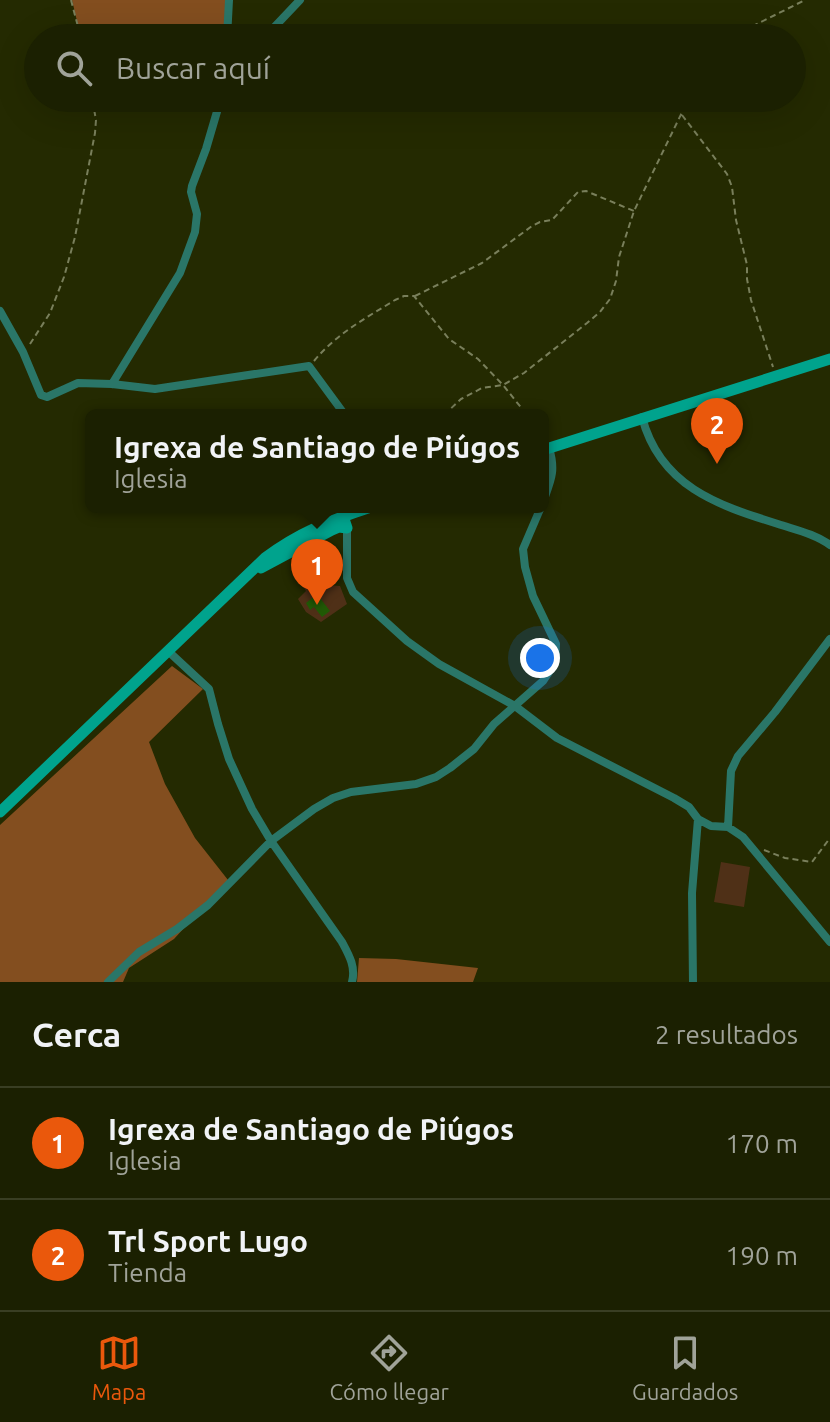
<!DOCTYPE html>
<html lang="es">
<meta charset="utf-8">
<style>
body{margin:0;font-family:Ubuntu,sans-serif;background:#282d10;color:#f1f3f6}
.you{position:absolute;left:540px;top:658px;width:28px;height:28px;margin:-20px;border:6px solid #fff;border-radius:50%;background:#1a73e8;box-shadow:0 0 0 12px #1a73e833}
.badge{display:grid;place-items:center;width:52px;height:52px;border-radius:50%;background:#ea580c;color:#fff;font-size:26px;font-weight:700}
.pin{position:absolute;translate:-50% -66px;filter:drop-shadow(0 2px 4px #0008)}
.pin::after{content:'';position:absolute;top:42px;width:28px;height:24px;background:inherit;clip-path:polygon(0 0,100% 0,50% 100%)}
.popup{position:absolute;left:85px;top:409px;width:464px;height:104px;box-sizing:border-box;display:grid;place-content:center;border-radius:12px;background:#1b2001;filter:drop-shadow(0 2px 6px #0005);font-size:26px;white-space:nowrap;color:#a0a399}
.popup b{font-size:30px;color:#f1f3f6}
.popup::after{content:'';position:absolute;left:50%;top:100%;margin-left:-16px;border:16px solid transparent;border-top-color:#1b2001}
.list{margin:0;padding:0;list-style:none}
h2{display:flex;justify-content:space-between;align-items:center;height:104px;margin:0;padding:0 32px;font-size:34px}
h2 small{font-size:26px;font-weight:400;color:#a0a399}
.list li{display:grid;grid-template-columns:52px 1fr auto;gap:24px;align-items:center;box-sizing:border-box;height:112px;padding:0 32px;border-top:2px solid #393e23}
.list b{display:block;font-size:30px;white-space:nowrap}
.list p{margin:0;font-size:26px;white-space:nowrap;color:#a0a399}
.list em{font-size:26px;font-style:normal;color:#a0a399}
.icon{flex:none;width:44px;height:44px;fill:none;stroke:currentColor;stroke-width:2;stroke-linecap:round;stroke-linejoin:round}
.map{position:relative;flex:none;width:830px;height:982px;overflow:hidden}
.search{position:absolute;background:#1b2001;box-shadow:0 8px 32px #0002;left:24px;right:24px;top:24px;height:88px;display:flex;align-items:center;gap:20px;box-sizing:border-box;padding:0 28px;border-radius:44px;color:#a0a399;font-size:30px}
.sheet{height:328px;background:#1b2001}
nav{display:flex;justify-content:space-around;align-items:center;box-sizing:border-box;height:112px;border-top:2px solid #393e23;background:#1b2001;font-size:22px;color:#a0a399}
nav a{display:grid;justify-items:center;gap:4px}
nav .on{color:#ea580c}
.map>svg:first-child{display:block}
.green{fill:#4f3017}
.forest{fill:#834e1f}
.building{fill:#215a05}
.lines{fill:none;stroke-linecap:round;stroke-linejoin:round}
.path{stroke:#797f5b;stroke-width:2;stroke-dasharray:6 4;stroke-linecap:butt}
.minor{stroke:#2a7668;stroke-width:8}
.secondary{stroke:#00a38d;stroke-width:11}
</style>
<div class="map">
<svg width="830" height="982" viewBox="0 0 830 982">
<rect width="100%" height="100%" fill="#242a01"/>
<!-- green -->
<path class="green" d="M315,570L327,573L328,585L340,586L347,604L321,622L306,612L298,599L306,591L301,583Z
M721,862L750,867L744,907L714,902Z"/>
<!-- forest -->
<path class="forest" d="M72,0H229L228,38H81Z
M172,666L203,689L149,742L165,784L195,838L228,880L174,939L129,968L123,982H0V825Z
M359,958L396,959L478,968L473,982H357Z"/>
<!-- building -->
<path class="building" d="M317,594L330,611L322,617L314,607L310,610L306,603Z"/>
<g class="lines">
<!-- path -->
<path class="path" d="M71,0L81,38
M736,38L751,27L805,0
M682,115L727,174L732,187L736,220L747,265V279L751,300L773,367
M415,296L482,263L532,226L540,222L552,220L578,192L586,191L634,211
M30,344L50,313L64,277L75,237L95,133L96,120L92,98
M314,361C336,334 366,318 395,300L404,296H414L449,339L478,359L503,385L527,415
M444,415L461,399L482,388L503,385L524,373L587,323L600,312L610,299L616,281L619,257L634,211L689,98
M764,850L785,858L812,862L830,838"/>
<!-- minor -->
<path class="minor" d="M227,38L229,0
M264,38L300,0
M0,311L23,352L41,395L47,397L78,383L112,384L155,389L309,366L345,415
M112,384L180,273L195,232L197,214L191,192L192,186L206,149L221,98
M642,417C660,486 717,505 778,524C796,530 815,534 830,545
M543,502C551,480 556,471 549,448
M347,528V578L353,592L407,641L439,664L515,706L557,738L674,798L689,807L698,819L711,826L728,827L743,837L830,942
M168,651L209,689L218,724L229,759L252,809L271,841L342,942C349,955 356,967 352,982
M728,827L731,771L738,756L775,712L830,639
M108,982L139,952L177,929L208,905L271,841L314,809L333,798L351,792L416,784L436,777L450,768L474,749L494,724L543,681L555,663L556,644L533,596L525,567L523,549L541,507
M693,982L692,893L698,819"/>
<!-- secondary -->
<path class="secondary" d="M543,450L830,359
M261,568L332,530L339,527L347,528L343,516
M0,812L265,558C298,533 331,520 371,507"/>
</g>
</svg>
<div class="you"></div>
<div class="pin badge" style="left:317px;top:605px">1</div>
<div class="popup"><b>Igrexa de Santiago de Piúgos</b>Iglesia</div>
<div class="pin badge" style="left:717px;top:464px">2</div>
<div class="search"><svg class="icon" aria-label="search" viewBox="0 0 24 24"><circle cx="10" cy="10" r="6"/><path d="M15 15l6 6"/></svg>Buscar aquí</div>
</div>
<section class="sheet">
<h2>Cerca<small>2 resultados</small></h2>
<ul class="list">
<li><span class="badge">1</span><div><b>Igrexa de Santiago de Piúgos</b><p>Iglesia</p></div><em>170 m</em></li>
<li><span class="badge">2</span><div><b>Trl Sport Lugo</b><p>Tienda</p></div><em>190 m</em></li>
</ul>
</section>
<nav>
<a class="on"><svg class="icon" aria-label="map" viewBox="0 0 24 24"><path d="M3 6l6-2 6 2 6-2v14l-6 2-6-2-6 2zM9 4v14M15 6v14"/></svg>Mapa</a>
<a><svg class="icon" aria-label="directions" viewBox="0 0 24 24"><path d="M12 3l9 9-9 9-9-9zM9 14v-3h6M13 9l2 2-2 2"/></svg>Cómo llegar</a>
<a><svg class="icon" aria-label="saved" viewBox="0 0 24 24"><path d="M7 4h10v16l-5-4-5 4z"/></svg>Guardados</a>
</nav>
